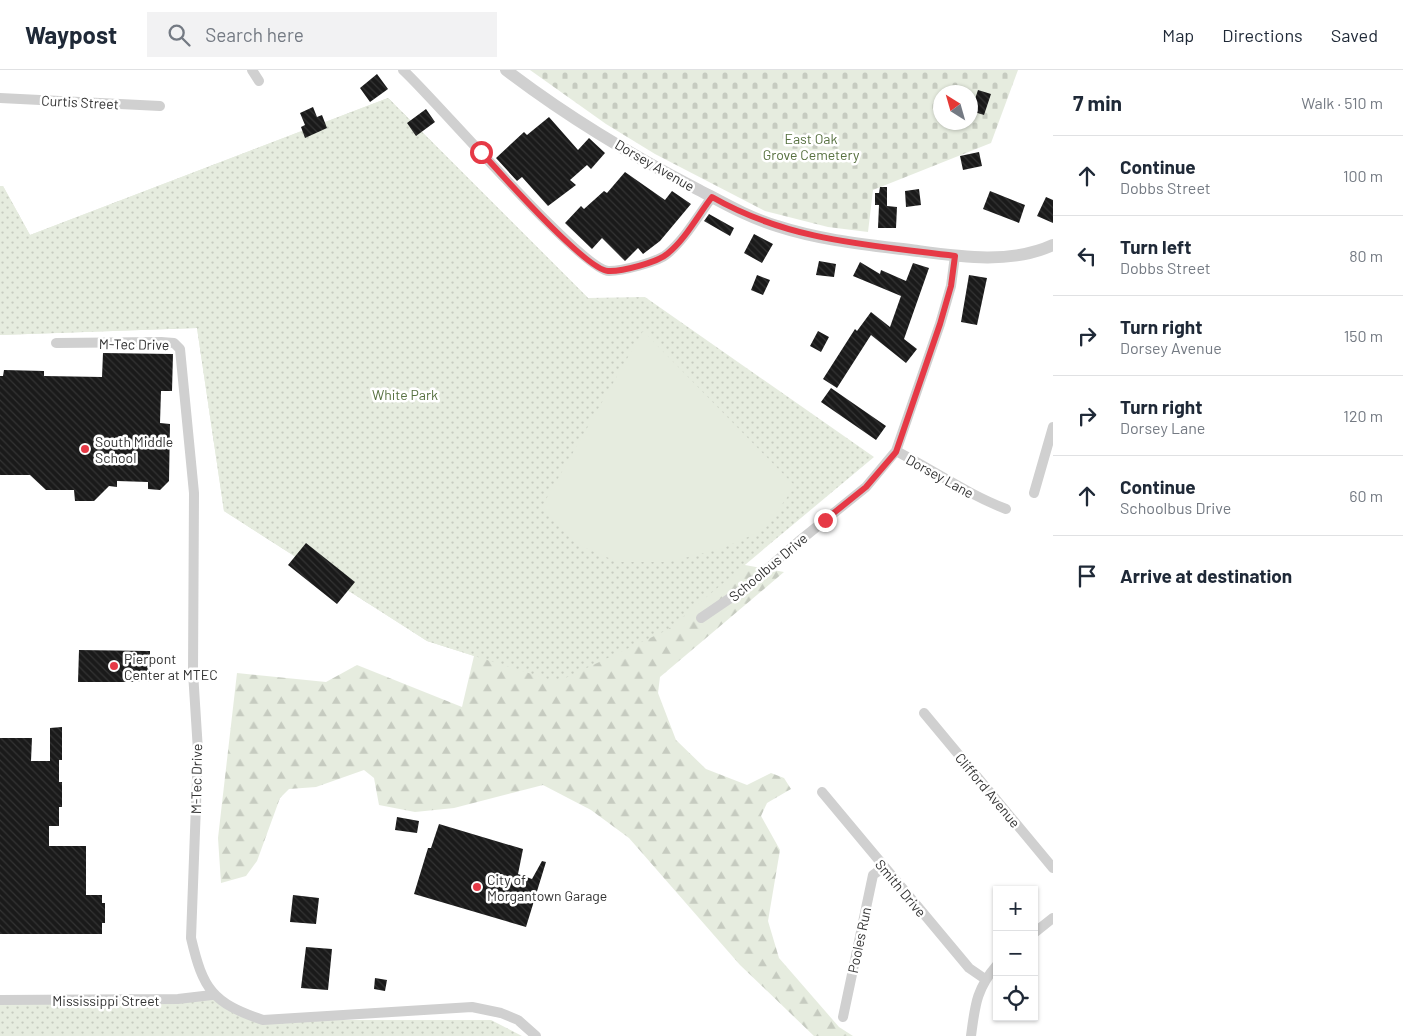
<!DOCTYPE html>
<meta charset="utf-8">
<style>
body{margin:0;font-family:Barlow,sans-serif;background:#f2f2f3;color:#1f2937}
.controls{position:absolute;right:15px;bottom:15px;display:grid;overflow:hidden;border-radius:0px;box-shadow:0 1px 4px #0004}
.controls button{width:45px;height:45px;display:grid;place-items:center;padding:0;border:0;border-bottom:1px solid #e0e1e3;background:#fff;color:#1f2937;font:25px sans-serif}
.compass{position:absolute;left:933px;top:15px;width:45px;height:45px;border-radius:50%;background:#fff;box-shadow:0 1px 4px #0004;rotate:323deg}
.stop{position:absolute;width:15px;height:15px;margin:-11px;border:4px solid #e63946;border-radius:50%;background:#fff}
.stop.end{background:#e63946;border-color:#fff;box-shadow:0 1px 5px #0008}
.list{margin:0;padding:0;list-style:none}
h2{display:flex;justify-content:space-between;align-items:center;height:65px;margin:0;padding:0 20px;font-size:21px}
h2 small{font-size:16px;font-weight:400;color:#747a83}
.list li{display:grid;grid-template-columns:32px 1fr auto;gap:15px;align-items:center;box-sizing:border-box;height:80px;padding:0 20px;border-top:1px solid #e0e1e3}
.list b{display:block;font-size:19px;white-space:nowrap}
.list p{margin:0;font-size:16px;white-space:nowrap;color:#747a83}
.list em{font-size:16px;font-style:normal;color:#747a83}
.icon{flex:none;width:28px;height:28px;fill:none;stroke:currentColor;stroke-width:2;stroke-linecap:round;stroke-linejoin:round}
.map{position:relative;flex:none;width:1053px;height:966px;overflow:hidden}
header{display:flex;align-items:center;gap:30px;box-sizing:border-box;height:70px;padding:0 25px;background:#fff;border-bottom:1px solid #e0e1e3}
header strong{font-size:24px}
nav{display:flex;gap:28px;margin-inline-start:auto;font-size:18px}
.search{width:350px;height:45px;background:#f2f2f3;display:flex;align-items:center;gap:12px;box-sizing:border-box;padding:0 18px;border-radius:0px;color:#747a83;font-size:19px}
main{display:flex}
aside{flex:1;background:#fff}
.map>svg:first-child{display:block}
.forest{fill:url(#forest-firs)}
.cemetery{fill:url(#cemetery-stones);fill-rule:evenodd}
.park{fill:url(#park-dots)}
.pitch{fill:#e6ecdf}
.building{fill:url(#building-back-hatch)}
.lines{fill:none;stroke-linecap:round;stroke-linejoin:round}
.minor{stroke:#d0d0d0;stroke-width:10}
.tertiary{stroke:#d0d0d0;stroke-width:12}
.route{stroke:#e63946;stroke-width:6}
.poi-dot{fill:#e63946;stroke:#fff;stroke-width:2}
.labels{text-anchor:middle;dominant-baseline:central;stroke-width:5;stroke-linejoin:round;paint-order:stroke}
.street-label{font-size:14px;fill:#333;stroke:#fff}
.park-label{font-size:14px;fill:#56703f;stroke:#fff}
.poi-label{font-size:14px;fill:#333;stroke:#fff;text-anchor:start}
</style>
<header>
<strong>Waypost</strong>
<div class="search"><svg class="icon" aria-label="search" viewBox="0 0 24 24"><circle cx="10" cy="10" r="6"/><path d="M15 15l6 6"/></svg>Search here</div>
<nav><a>Map</a><a>Directions</a><a>Saved</a></nav>
</header>
<main>
<div class="map">
<svg width="1053" height="966" viewBox="0 0 1053 966">
<defs>
<pattern id="forest-firs" width="22" height="20" patternUnits="userSpaceOnUse" patternTransform="scale(1.25)"><rect width="22" height="20" fill="#e6ecdf"/><path d="M5 1l3.5 6h-7zM16 11l3.5 6h-7z" fill="#c6cbc0"/></pattern>
<pattern id="cemetery-stones" width="16" height="16" patternUnits="userSpaceOnUse" patternTransform="scale(1.25)"><rect width="16" height="16" fill="#e6ecdf"/><path d="M2 7V4a2 2 0 0 1 4 0v3zM10 15v-3a2 2 0 0 1 4 0v3z" fill="#c6cbc0"/></pattern>
<pattern id="park-dots" width="8" height="8" patternUnits="userSpaceOnUse" patternTransform="scale(1.25)"><rect width="8" height="8" fill="#e6ecdf"/><path d="M2 2h.1M6 6h.1" fill="none" stroke="#c6cbc0" stroke-width="1.8" stroke-linecap="round"/></pattern>
<pattern id="building-back-hatch" width="6" height="6" patternUnits="userSpaceOnUse" patternTransform="scale(1.25)"><rect width="6" height="6" fill="#1a1a1a"/><path d="M-1 5l2 2M0 0l6 6M5-1l2 2" fill="none" stroke="#333"/></pattern>
</defs>
<rect width="100%" height="100%" fill="#fff"/>
<!-- forest -->
<path class="forest" d="M388,28L588,228H626L723,478L745,495L784,502L660,607L658,623L676,670L706,699L747,715L771,703L784,708L791,719L767,733L761,746L780,780L768,851L779,888L839,957L853,966H814L740,895L629,768L591,740L543,715L454,738L415,742L379,735L374,708L364,700L316,717L289,719L280,728L257,791L246,806L221,813L218,768L237,603L326,612L357,595L462,637L474,586L427,571L224,441L197,258L0,265V116H3L30,165Z"/>
<!-- cemetery -->
<path class="cemetery" d="M530,0H1018L991,73L873,120L868,162L828,157L765,141L655,84L606,54ZM941,22H971V52H941Z"/>
<!-- park -->
<path class="park" d="M388,28L588,228L645,227L874,387L667,560L557,612L427,571L224,441L197,258L0,265V116H3L30,165Z
M212,925L246,945L283,950H491L522,966H0V930Z"/>
<!-- pitch -->
<path class="pitch" d="M643,261L795,416L764,460L723,478L669,492H618L576,474L541,438Z"/>
<!-- building -->
<path class="building" d="M377,4L388,19L370,32L360,18Z
M978,20L991,24L984,45L971,41Z
M313,37L317,47L322,45L327,58L305,68L301,57L305,55L300,43Z
M426,39L435,52L416,66L407,53Z
M549,47L578,80L589,68L605,83L591,99L587,95L570,110L576,115L548,136L522,107L517,111L496,88L524,62L527,65Z
M979,82L982,96L963,100L960,86Z
M625,102L665,130L672,121L691,134L660,171L643,184L638,178L625,191L602,168L592,179L565,153L581,136L584,139L604,121L607,123Z
M880,117H887V136L897,137L896,158H878L879,135H875V123H879Z
M919,119L921,135L906,137L905,121Z
M990,121L1025,135L1019,153L983,139Z
M1046,127L1053,130V153L1037,146Z
M709,144L734,158L730,166L704,151Z
M754,164L773,174L762,193L744,183Z
M819,191L836,194L834,207L816,205Z
M860,192L880,204L881,200L906,211L913,193L929,198L904,269L917,279L906,293L871,265L837,318L823,309L855,259L857,261L871,242L890,257L901,226L853,206Z
M757,205L770,210L763,225L751,220Z
M969,205L987,208L977,255L961,252Z
M818,261L829,267L821,282L810,276Z
M103,283L173,284L172,321H161L160,353L170,354L169,411L160,420L148,419V412L117,411V417L109,416L94,431H75L74,420H46L30,405H0V306H3L4,300L44,301V306L102,307Z
M831,318L886,356L876,370L821,332Z
M306,473L355,512L337,534L288,495Z
M79,580L150,581V612H78Z
M62,657V690H59V712H62V737H59V756H49V776H86V825H102V833H105V853H102V864H0V668H32L31,691H50V658Z
M397,747L419,751L417,763L395,760Z
M439,754L523,779L518,804L532,809L542,791L546,792L526,857L414,824L428,778H431Z
M293,825L319,828L316,854L290,852Z
M306,877L332,879L328,920L301,918Z
M375,908L387,910L385,921L374,919Z"/>
<g class="lines">
<!-- minor -->
<path class="minor" d="M252,0L259,11
M403,0C434,28 582,201 609,201C622,201 658,192 667,184C685,169 698,146 712,127
M0,28L160,36
M56,273L161,272L174,273L180,279L194,423L193,602L198,681L191,868C203,919 212,933 263,950L472,937L501,943L518,950L536,966
M896,381C933,400 967,424 1006,439
M1034,423L1053,357
M701,548L748,516L798,472L866,417L896,381L940,254L951,216L955,186
M924,643L1053,798
M822,722L969,898L985,909
M1034,863L1053,848
M0,930L178,929L212,925
M843,947L873,805L884,797
M971,966C975,936 976,919 997,895"/>
<!-- tertiary -->
<path class="tertiary" d="M506,0C565,45 629,84 695,118C722,132 747,147 777,156C823,171 871,175 918,181C962,187 1012,194 1053,175"/>
</g>
<g class="lines">
<!-- route -->
<path class="route" d="M481,82C500,103 586,200 608,201C621,202 658,192 667,184C685,170 698,145 712,127C789,171 869,175 955,186L951,216L940,254L896,382L866,417L825,450"/>
</g>
<!-- markers -->
<g class="poi-dot">
<circle cx="85" cy="379" r="5"/>
<circle cx="114" cy="596" r="5"/>
<circle cx="477" cy="817" r="5"/>
</g>
<g class="labels">
<!-- street labels -->
<g class="street-label">
<text transform="translate(80 32) rotate(3)">Curtis Street</text>
<text transform="translate(655 95) rotate(30)">Dorsey Avenue</text>
<text transform="translate(134 274) rotate(1)">M-Tec Drive</text>
<text transform="translate(940 406) rotate(29)">Dorsey Lane</text>
<text transform="translate(768 497) rotate(-40)">Schoolbus Drive</text>
<text transform="translate(196 709) rotate(-89)">M-Tec Drive</text>
<text transform="translate(988 720) rotate(50)">Clifford Avenue</text>
<text transform="translate(901 818) rotate(50)">Smith Drive</text>
<text transform="translate(859 870) rotate(-78)">Pooles Run</text>
<text x="106" y="930">Mississippi Street</text>
</g>
<!-- park labels -->
<g class="park-label">
<text x="811" y="68">East Oak<tspan x="811" dy="16">Grove Cemetery</tspan></text>
<text x="405" y="324">White Park</text>
</g>
<!-- poi labels -->
<g class="poi-label">
<text x="95" y="371">South Middle<tspan x="95" dy="16">School</tspan></text>
<text x="124" y="588">Pierpont<tspan x="124" dy="16">Center at MTEC</tspan></text>
<text x="487" y="809">City of<tspan x="487" dy="16">Morgantown Garage</tspan></text>
</g>
</g>
</svg>
<div class="controls">
<button>+</button>
<button>−</button>
<button><svg class="icon" aria-label="locate" viewBox="0 0 24 24"><circle cx="12" cy="12" r="6"/><path d="M12 2v4M12 18v4M2 12h4M18 12h4"/></svg></button>
</div>
<svg class="compass" viewBox="-18 -18 36 36"><path d="M0-13l5 13h-10z" fill="#e53935"/><path d="M0 13l5-13h-10z" fill="#747a83"/></svg>
<div class="stop" style="left:481px;top:82px"></div>
<div class="stop end" style="left:825px;top:450px"></div>
</div>
<aside>
<h2>7 min<small>Walk · 510 m</small></h2>
<ul class="list">
<li><svg class="icon" aria-label="ahead" viewBox="0 0 24 24"><path d="M12 20V5M6 11l6-6 6 6"/></svg><div><b>Continue</b><p>Dobbs Street</p></div><em>100 m</em></li>
<li><svg class="icon" aria-label="left" viewBox="0 0 24 24"><path d="M17 20v-9H6M10 6l-5 5 5 5"/></svg><div><b>Turn left</b><p>Dobbs Street</p></div><em>80 m</em></li>
<li><svg class="icon" aria-label="right" viewBox="0 0 24 24"><path d="M7 20v-9h11M14 6l5 5-5 5"/></svg><div><b>Turn right</b><p>Dorsey Avenue</p></div><em>150 m</em></li>
<li><svg class="icon" aria-label="right" viewBox="0 0 24 24"><path d="M7 20v-9h11M14 6l5 5-5 5"/></svg><div><b>Turn right</b><p>Dorsey Lane</p></div><em>120 m</em></li>
<li><svg class="icon" aria-label="ahead" viewBox="0 0 24 24"><path d="M12 20V5M6 11l6-6 6 6"/></svg><div><b>Continue</b><p>Schoolbus Drive</p></div><em>60 m</em></li>
<li><svg class="icon" aria-label="arrive" viewBox="0 0 24 24"><path d="M6 21V4h12l-3 4 3 4H6"/></svg><div><b>Arrive at destination</b></div></li>
</ul>
</aside>
</main>
